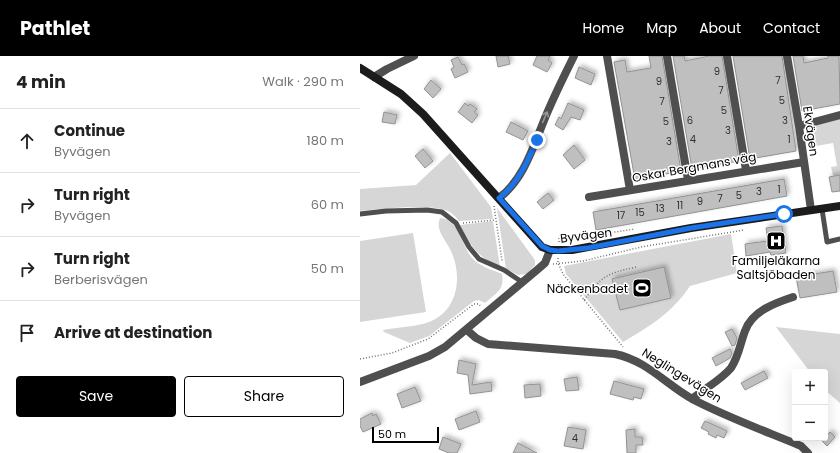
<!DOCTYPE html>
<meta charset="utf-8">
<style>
body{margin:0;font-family:Poppins,sans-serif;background:#f6f6f6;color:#222}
.controls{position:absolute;right:12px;bottom:12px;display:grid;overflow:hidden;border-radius:4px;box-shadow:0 4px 16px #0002}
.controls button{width:36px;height:36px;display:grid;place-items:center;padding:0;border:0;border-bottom:1px solid #e0e0e0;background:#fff;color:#222;font:20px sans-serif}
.scale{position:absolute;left:12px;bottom:10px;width:67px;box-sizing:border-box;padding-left:4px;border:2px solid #000;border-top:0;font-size:11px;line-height:14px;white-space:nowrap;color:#000;-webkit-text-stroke:3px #fff;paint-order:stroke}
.stop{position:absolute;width:12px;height:12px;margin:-9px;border:3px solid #1a73e8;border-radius:50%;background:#fff}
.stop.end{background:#1a73e8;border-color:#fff;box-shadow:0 1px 4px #0008}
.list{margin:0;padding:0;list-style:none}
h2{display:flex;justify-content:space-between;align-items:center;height:52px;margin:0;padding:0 16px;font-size:17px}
h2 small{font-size:13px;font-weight:400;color:#767676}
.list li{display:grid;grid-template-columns:26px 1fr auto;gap:12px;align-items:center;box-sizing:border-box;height:64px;padding:0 16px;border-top:1px solid #e0e0e0}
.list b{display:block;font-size:15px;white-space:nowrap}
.list p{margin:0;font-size:13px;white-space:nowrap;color:#767676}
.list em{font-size:13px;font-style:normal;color:#767676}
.actions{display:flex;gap:8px;padding:12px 16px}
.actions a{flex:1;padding:9px 0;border:1px solid #000;border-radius:4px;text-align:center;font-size:14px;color:#000}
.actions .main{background:#000;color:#fff}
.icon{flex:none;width:22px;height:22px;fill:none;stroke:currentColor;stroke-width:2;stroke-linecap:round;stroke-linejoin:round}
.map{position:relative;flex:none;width:480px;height:397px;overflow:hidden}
header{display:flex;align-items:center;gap:24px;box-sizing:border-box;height:56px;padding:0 20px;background:#000;color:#fff}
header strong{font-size:19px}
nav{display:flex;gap:22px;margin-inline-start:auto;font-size:14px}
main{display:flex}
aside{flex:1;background:#fff}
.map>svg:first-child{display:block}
.green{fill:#d6d6d6}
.building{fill:#bfbfbf;stroke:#939393;filter:url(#shadow)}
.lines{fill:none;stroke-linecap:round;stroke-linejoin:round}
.path{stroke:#717171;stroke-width:1.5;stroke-dasharray:1 2;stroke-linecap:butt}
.lane{stroke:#4f4f4f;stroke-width:5}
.street{stroke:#4f4f4f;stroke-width:8}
.secondary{stroke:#1c1c1c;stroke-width:8}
.oneway{stroke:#959595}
.route{stroke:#1a73e8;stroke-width:5}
.labels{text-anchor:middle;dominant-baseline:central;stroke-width:3;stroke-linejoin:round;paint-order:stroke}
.number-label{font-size:10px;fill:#303030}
.street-label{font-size:12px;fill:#000;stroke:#fff}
.poi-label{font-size:12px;fill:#000;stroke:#fff}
</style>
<header>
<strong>Pathlet</strong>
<nav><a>Home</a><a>Map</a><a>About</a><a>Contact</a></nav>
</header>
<main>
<aside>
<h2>4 min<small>Walk · 290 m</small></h2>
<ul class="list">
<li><svg class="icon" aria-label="ahead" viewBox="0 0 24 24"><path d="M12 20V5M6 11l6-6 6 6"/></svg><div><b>Continue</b><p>Byvägen</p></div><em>180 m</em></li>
<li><svg class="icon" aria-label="right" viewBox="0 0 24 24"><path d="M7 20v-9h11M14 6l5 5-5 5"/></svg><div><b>Turn right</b><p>Byvägen</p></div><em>60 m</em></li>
<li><svg class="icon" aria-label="right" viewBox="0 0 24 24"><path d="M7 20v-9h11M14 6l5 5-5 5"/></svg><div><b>Turn right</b><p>Berberisvägen</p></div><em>50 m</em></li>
<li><svg class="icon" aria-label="arrive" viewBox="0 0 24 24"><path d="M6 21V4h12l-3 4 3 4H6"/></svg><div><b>Arrive at destination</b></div></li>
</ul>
<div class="actions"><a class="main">Save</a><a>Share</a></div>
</aside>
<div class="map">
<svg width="480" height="397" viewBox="0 0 480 397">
<defs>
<filter id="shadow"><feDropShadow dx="2.5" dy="-2.5" stdDeviation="2" flood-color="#0004"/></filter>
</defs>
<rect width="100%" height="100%" fill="#fff"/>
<!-- green -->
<path class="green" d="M480,63V119L473,120L471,111L477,110L473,87L450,91L448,71Z
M90,97L131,151L133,163L99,165C96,161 92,157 88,155C71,147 19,153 0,155V133L56,129Z
M137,152L175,204V209L167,218L158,219L146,213Z
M80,162C100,163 102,193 114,204C121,211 133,214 142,218C145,234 136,237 125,247L119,244L114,245L69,280L50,287L24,276L23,274C38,271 55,271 69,266C99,255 103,218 90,193C85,183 75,174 80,162Z
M133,165L140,211C117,200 111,191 100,169Z
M53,177L66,256L0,266V185Z
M371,178L377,217L330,230C313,256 289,271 263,286L206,218L204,210Z
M416,271L480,278V347L465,334V316H450Z"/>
<!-- building -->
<path class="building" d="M136,0H148L150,8L138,11Z
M177,0H190L188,4L192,7L187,16L173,9Z
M289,0H302L321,115L275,124L254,6L265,4L267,16L291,12Z
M313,0H324L325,5L349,0H362L379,105L332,113Z
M373,0H422L436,95L390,103Z
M433,0H443L444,7L468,2V0H479L480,48L442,55Z
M98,1L102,9L104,8L108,16L95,22L91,13L94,11L91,4Z
M219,11L235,18L231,29L215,22Z
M71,24L81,33L73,42L64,33Z
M105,47L108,50L110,48L117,53L114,56L118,59L112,67L98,56Z
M208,47L224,54L220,64L211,61L203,74L195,69L199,61L201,63Z
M24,56L37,59L35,68L22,66Z
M151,66L168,75L163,84L146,76Z
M214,89L225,104L214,113L203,99Z
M63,93L73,105L65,112L55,100Z
M480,119V135L472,136L469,121Z
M424,123L427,140L236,174L233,156Z
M188,137L194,144L183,153L177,146Z
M422,170L426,197L411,199L410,196L386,200L385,188L408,185L406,172Z
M304,211L311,242L260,254L252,223Z
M473,215L477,236L440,242L436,221Z
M372,273L377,282L375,289L372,290L365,276Z
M370,293L372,297L370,302L356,310L352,302Z
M99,304L116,308L112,329L131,326L132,335L110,338L108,319L97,317Z
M404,315L408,322L385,334L381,327Z
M217,321L219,334L206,335L204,323Z
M254,325L284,333L281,343L274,341L273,344L250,338Z
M180,328L181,340L165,342L164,329Z
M55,331L61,345L42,352L37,338Z
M116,355L120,366L99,374L95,363Z
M12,357L13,360L16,358L21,368L3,376L0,370V363Z
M345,365L367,375L364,382L357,379L356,382L348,378L349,376L341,372Z
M208,371L226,374L223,393L204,390Z
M275,373V381H282L283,389H276V397H267L266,374Z
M470,376L475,381L467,390L462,385Z
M83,381L101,388L97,397H89L79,393Z
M158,387L177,397H153Z"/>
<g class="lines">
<!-- path -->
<path class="path" d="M134,150L142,205
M103,167L135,164
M199,186V182L209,183L275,173
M198,202V207L203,218L263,291
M193,208L223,205L281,191L384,174
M224,244C243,219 246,218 276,211
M0,303L32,297L68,283L114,248H119L121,251"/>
<!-- lane -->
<path class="lane" d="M462,153L467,186L480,183
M0,158L26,155L67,154L82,156L96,167L109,191L119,203L144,214L162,226"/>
<!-- street -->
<path class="street" d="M247,0L270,134
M307,0L328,124
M367,0L386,114
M427,0L439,70L451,154
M14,21L27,13L54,0
M439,70L480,59
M229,141L444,106
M139,142C163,124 172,94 183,67C192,44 203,22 214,0
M107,274L116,282L128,288L255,298C288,305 306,329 334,344C369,362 405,375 441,390L448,397
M0,326L69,300L85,291L177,214L185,207L190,194
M332,343C344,333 361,324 371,312C379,300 380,288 385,275C392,255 415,247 433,241"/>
<!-- secondary -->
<path class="secondary" d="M0,12L41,38L63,58L174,182L182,191L190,194H212L331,172L480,150"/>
</g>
<!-- one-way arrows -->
<defs><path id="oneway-shaft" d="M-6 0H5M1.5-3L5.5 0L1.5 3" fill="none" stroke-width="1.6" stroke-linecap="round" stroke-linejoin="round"/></defs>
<use class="oneway" href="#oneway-shaft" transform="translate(185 61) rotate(-67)"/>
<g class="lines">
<!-- route -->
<path class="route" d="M177,84C168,105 157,129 139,142L182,190L190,194L198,195L228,192L331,172L424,158"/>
</g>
<!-- icons -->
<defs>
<symbol id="hospital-square" viewBox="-11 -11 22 22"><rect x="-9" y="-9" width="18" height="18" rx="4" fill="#000" stroke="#fff"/><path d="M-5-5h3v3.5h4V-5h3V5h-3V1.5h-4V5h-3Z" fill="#fff"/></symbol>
<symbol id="stadium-square" viewBox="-11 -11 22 22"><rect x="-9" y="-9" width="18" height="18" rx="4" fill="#000" stroke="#fff"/><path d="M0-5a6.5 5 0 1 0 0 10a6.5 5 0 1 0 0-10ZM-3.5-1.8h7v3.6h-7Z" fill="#fff"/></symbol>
</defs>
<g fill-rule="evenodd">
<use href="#hospital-square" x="405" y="174" width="22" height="22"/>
<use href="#stadium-square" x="271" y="221" width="22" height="22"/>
</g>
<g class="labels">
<!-- number labels -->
<g class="number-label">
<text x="357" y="15">9</text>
<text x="418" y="24">7</text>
<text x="299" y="25">9</text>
<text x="361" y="34">7</text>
<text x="422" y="44">5</text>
<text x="302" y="45">7</text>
<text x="364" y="54">5</text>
<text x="330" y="64">6</text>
<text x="425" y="64">3</text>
<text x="306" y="65">5</text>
<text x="368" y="74">3</text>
<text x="333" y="83">4</text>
<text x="429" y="83">1</text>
<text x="309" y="85">3</text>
<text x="419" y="133">1</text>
<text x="399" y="135">3</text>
<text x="379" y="139">5</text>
<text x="360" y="142">7</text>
<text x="340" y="145">9</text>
<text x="320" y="149">11</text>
<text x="300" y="152">13</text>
<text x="280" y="156">15</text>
<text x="261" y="159">17</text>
<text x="215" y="382">4</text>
</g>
<!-- street labels -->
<g class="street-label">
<text transform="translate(451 75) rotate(82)">Ekvägen</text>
<text transform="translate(334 111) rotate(-10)">Oskar Bergmans väg</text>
<text transform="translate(226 179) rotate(-7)">Byvägen</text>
<text transform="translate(322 319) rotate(32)">Neglingevägen</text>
</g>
<!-- poi labels -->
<g class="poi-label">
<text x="416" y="204">Familjeläkarna<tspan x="416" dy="14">Saltsjöbaden</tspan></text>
<text x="268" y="232" text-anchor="end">Näckenbadet</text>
</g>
</g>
</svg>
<div class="controls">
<button>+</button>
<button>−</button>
</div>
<div class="scale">50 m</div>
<div class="stop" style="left:424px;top:158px"></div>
<div class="stop end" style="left:177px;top:84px"></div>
</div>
</main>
